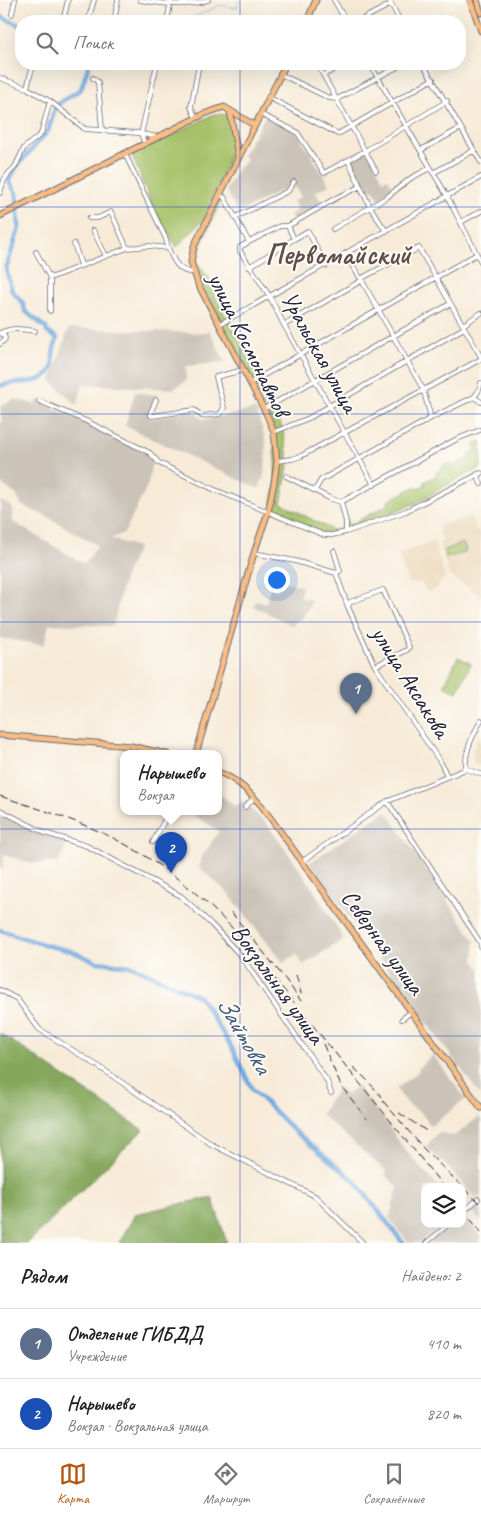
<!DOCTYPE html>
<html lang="ru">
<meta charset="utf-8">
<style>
body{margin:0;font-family:Caveat,sans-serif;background:#f2f2f2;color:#202124}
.controls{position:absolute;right:15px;bottom:15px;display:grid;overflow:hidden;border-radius:10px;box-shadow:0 5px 20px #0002}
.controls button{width:45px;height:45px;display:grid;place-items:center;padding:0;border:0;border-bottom:1px solid #e0e0e0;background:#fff;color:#202124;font:25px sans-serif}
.you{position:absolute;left:276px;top:579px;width:18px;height:18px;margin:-12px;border:4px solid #fff;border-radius:50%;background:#1a73e8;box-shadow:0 0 0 8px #1a73e833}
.badge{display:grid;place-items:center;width:32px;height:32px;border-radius:50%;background:#b45309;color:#fff;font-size:16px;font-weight:700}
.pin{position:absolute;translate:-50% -41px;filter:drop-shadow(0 1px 2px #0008)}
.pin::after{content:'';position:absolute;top:26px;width:18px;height:15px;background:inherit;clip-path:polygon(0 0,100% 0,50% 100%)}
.popup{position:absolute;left:120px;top:750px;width:102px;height:65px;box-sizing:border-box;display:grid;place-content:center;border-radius:10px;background:#fff;filter:drop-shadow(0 1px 4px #0005);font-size:16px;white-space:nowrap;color:#757577}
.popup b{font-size:19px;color:#202124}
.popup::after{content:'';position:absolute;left:50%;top:100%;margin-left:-10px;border:10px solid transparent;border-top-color:#fff}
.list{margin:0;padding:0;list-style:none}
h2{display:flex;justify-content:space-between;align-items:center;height:65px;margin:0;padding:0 20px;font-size:21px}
h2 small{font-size:16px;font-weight:400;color:#757577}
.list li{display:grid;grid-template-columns:32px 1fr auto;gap:15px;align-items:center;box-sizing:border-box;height:70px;padding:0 20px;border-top:1px solid #e0e0e0}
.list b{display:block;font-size:19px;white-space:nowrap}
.list p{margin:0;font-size:16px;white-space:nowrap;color:#757577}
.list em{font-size:16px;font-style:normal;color:#757577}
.icon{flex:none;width:28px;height:28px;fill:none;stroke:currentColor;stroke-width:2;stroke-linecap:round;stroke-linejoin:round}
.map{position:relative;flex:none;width:481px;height:1243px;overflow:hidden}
.search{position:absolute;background:#fff;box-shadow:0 5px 20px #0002;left:15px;right:15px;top:15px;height:55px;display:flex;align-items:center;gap:12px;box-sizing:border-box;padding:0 18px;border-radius:20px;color:#757577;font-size:19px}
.sheet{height:205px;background:#fff}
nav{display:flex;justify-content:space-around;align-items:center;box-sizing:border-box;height:70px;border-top:1px solid #e0e0e0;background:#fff;font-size:14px;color:#757577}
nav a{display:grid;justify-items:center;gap:2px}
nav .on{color:#b45309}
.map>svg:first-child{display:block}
.built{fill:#ebd8ba}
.industrial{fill:#cbc3b8}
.green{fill:#a6c168;stroke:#647252}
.forest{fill:#84a75c;stroke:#53644c}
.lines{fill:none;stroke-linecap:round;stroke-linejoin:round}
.stream{stroke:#70a8df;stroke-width:1}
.river{stroke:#70a8df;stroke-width:4.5}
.minor-casing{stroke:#6d6872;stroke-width:5.5}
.major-casing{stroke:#6d6872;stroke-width:7}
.minor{stroke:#fff;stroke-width:4}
.major{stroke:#f6be86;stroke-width:5}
.rail{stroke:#22223b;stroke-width:1;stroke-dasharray:8 4;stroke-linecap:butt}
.grid{fill:none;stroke:#1d4ed8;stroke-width:1;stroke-opacity:0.55}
.labels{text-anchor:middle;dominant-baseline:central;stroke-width:4;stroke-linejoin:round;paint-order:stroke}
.street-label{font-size:24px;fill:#22223b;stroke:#fdfcf7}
.water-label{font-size:25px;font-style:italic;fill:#41587d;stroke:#fdfcf7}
.district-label{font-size:29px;font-weight:bold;fill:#634e49;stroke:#fdfcf7}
</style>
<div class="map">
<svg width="481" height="1243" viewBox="0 0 481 1243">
<rect width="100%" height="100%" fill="#fdfcf7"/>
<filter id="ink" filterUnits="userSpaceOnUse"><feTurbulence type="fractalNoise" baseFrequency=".02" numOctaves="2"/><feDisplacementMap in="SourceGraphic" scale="10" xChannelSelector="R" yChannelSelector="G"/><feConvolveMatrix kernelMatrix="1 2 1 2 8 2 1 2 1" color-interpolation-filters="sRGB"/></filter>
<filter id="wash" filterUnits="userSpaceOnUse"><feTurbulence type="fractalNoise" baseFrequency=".0096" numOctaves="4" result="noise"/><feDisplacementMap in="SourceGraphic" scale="20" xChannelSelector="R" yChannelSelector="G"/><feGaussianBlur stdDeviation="1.12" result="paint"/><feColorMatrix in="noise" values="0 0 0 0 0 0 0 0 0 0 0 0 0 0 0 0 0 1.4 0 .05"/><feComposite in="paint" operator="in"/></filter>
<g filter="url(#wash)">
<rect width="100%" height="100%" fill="#f7ebd8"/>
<!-- built -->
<path class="built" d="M427,64H453L449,69L433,77Z
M470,515L477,532L481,531V596L449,575L439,543L443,541L439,534L440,526Z
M434,542L445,577L436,588L427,592L422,583H408L398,553Z
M481,733V767L474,763L472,751Z"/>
<!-- industrial -->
<path class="industrial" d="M265,116L297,132L329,185L316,192L322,204L292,220L290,215L298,210L293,201L301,197L294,184L238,213L226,190L237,170L247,159L243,156Z
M368,150L383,180L388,178L394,190L380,200L373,189L371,190L369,188L363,191L349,161Z
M69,328L204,333L209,330L225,362L186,366V381L173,389L83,384L77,405L51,381Z
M135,392L157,395L149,419L192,410L204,420L256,409L266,442L265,472L259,489L125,426Z
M15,399L35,404L37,400L153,456L148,484L125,532L111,539L138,547L124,579L113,626L49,624L44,645L0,638V501L12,506L13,522L84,564L98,546L48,517L21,505L16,494L0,483V422L2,423L0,406Z
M281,581L302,586L300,597L311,600L310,605L303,617L292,625L253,606L257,600L266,603L270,588L278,590Z
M219,794L235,806L242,801L266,823L302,872L344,939L303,965L297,954L283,962L228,893L199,867L202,857L219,831L189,812H218Z
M386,811L475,941L474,960L481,970V1096L309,863Z
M0,815L26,827L67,843L58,863H30L4,855L3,869H0Z
M433,1055L466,1099L431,1126L421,1113L408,1104L396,1089L419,1071L418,1068Z
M357,1086L386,1122L401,1145L438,1187H425V1224H443L419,1243H409L389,1218L398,1187L386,1176V1171L321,1114L339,1087L346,1095Z
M479,1117L481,1120V1197L475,1198L443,1162L426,1147L438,1132L454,1136Z
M481,1201V1222L471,1210Z
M463,1216L481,1237V1243H426L452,1224H462Z"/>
<!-- green -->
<path class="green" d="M214,114L231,115L233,147L204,219L177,247L155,212L132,155Z
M221,196L222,198L204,238L196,261L210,280L207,282L273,403L282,428L289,461L281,503L334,531L341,529L346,518L350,525L389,504L388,501L416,486L418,489L425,485L424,482L437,475L436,472L443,469L442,466L449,463L451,467L470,457L468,454L476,450L474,445L481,441V468L458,479L414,504L336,533L320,532L276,511L272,502L276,483L273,425L264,402L198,279L193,264L195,249Z
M462,543L464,545L466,550L465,553L446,558L445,550Z
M458,657L471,664L457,692L444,686Z"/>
<!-- forest -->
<path class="forest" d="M0,1033L143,1130L28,1243H0Z
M212,1197L227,1243H119L135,1214Z"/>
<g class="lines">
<!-- stream -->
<path class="stream" d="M187,21L220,5L237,8L239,0"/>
<!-- river -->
<path class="river" d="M0,16L21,26
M0,386C15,380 43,387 52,369C54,365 53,362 53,357C52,351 56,344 57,338L47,332L46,328L25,311L23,303L12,291L6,269L19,228L17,195L9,181L17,166L48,131L56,105L81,89L89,64
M0,930L45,945L71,951L97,962L132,966L200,997L231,1046L252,1089L293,1130L355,1181L403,1243"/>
</g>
</g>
<g filter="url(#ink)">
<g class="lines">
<defs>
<path id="minor" d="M140,0C164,4 185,7 208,0
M334,0L346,21
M389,0L400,21
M12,14L15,0
M63,21L68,0
M88,21L94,0
M114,21L118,0
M167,21L171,0
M359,21L391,4
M206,64L224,65
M317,64L376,171
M370,64L447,196L481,262
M423,64L481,162
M280,74L329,98L337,99L403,64
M324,75L343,64
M0,78L27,88L51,102L85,129L138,133L157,137
M93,78L98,82L102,130
M27,88L31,72L35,64
M268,97L338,134L433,79
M260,114L297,132L324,173L365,151L447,101
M196,118L191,107L199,64
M145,144L141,134L157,64
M421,150L461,128
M125,154L166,239L168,248
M348,160L370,207L386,231
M433,173L473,151
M0,193L4,180L9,173L15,167L24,148L41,134L50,101
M219,195L224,197L249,242L280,226H288
M236,217L288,191L294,182
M89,218H98L111,212L127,248
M461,222L481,211
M333,229L387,197L411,178L430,168
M93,230L106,256
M249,242L240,247V251L270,297L284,325L374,485
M74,244L81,265
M36,252L50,278L127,248L149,246L168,248C173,260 179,273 193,272
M345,255L361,279L423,389L431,418
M326,266L308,231L294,239L288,226L336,198L359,187
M249,267L294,239
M50,311V278
M220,324L481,177
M284,325L359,282L364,277L419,248L481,357
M463,325L481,313
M0,333C12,327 22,329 35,331
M0,344L5,339L4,335L0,333
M250,383L477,254
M481,383L478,392L474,397L481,402
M156,400L150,414L152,416L194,410L202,416L220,414L224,408L216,377L243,370
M39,401L86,421L150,453L159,463L213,489L324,535H332L346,532L406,511L481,473
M264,409L450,304
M274,432L309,418L464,328
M277,461L292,459L301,456L481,359
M477,474L481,484
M286,476L329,498L341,502L457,439L480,430
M315,490L321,480L431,418L474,397
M341,502L346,522V532
M334,551L340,571L336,573
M254,553L295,561L336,573L348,607L375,666L441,763L447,776
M348,607L350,602L383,590L409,647L407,650L375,666
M466,769C464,751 473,736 481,720
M387,801L480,942L481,947
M245,807L254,798
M0,810L45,833L87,846L181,896L211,924L241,956L327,1081L331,1093
M153,842L169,812
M303,861L386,802L466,769L481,774
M0,990L17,999L39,1029L101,1068L211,1144L315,1196L363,1243
M402,1019L411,1012
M462,1213L478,1199
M426,1243L449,1224"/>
<path id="major" d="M470,0L481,31
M477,0L481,13
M307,21L316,0
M230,111L238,157
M0,216L204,114L224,107L254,125
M0,735L131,746L167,754
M196,754L254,553L268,512L274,483L277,461L274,432L266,413L198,284L191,262L194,246L286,64
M218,772C237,779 248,791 261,805L481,1108"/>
</defs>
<!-- minor casing -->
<use href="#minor" class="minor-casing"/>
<!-- major casing -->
<use href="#major" class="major-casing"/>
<!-- minor -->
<use href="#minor" class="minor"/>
<!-- major -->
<use href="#major" class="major"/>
<!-- rail -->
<path class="rail" d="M0,796C36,808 73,819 107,835C161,861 206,898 245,942L444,1187
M231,912L286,980L301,1001
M296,975L302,997
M323,1044L341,1086L367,1119
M353,1067L366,1079L382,1097
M383,1101L424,1149L481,1205
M399,1113L428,1132
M462,1209L481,1232"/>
</g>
</g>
<!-- grid -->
<path class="grid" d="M240,0V21M240,64V1243M0,207H481M0,414H481M0,622H481M0,829H481M0,1036H481"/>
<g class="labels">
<!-- street labels -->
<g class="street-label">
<text transform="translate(249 344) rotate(64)">улица Космонавтов</text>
<text transform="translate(320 352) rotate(61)">Уральская улица</text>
<text transform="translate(411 682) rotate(58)">улица Аксакова</text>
<text transform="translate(383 942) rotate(54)">Северная улица</text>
<text transform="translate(278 984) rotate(54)">Вокзальная улица</text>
</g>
<!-- water labels -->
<g class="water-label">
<text transform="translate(244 1035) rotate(60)">Зайтовка</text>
</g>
<!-- district labels -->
<g class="district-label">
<text x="338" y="254">Первомайский</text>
</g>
</g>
</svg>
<div class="controls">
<button><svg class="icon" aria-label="layers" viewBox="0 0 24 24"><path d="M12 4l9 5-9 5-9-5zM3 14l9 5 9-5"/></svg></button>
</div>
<div class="you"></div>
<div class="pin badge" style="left:356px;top:714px;background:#5c6f8a">1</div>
<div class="pin badge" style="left:171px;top:873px;background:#1a4fb4">2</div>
<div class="popup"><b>Нарышево</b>Вокзал</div>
<div class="search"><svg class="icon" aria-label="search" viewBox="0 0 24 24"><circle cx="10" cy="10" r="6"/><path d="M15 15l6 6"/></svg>Поиск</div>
</div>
<section class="sheet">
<h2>Рядом<small>Найдено: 2</small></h2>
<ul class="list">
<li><span class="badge" style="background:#5c6f8a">1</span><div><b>Отделение ГИБДД</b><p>Учреждение</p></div><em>410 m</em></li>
<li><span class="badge" style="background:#1a4fb4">2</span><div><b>Нарышево</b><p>Вокзал · Вокзальная улица</p></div><em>820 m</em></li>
</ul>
</section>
<nav>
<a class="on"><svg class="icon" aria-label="map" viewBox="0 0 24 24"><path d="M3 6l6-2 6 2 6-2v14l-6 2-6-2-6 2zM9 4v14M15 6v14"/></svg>Карта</a>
<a><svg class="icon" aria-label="directions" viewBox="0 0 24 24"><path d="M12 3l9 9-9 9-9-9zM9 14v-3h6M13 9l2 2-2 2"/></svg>Маршрут</a>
<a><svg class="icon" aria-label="saved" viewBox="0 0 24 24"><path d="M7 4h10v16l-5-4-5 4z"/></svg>Сохранённые</a>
</nav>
